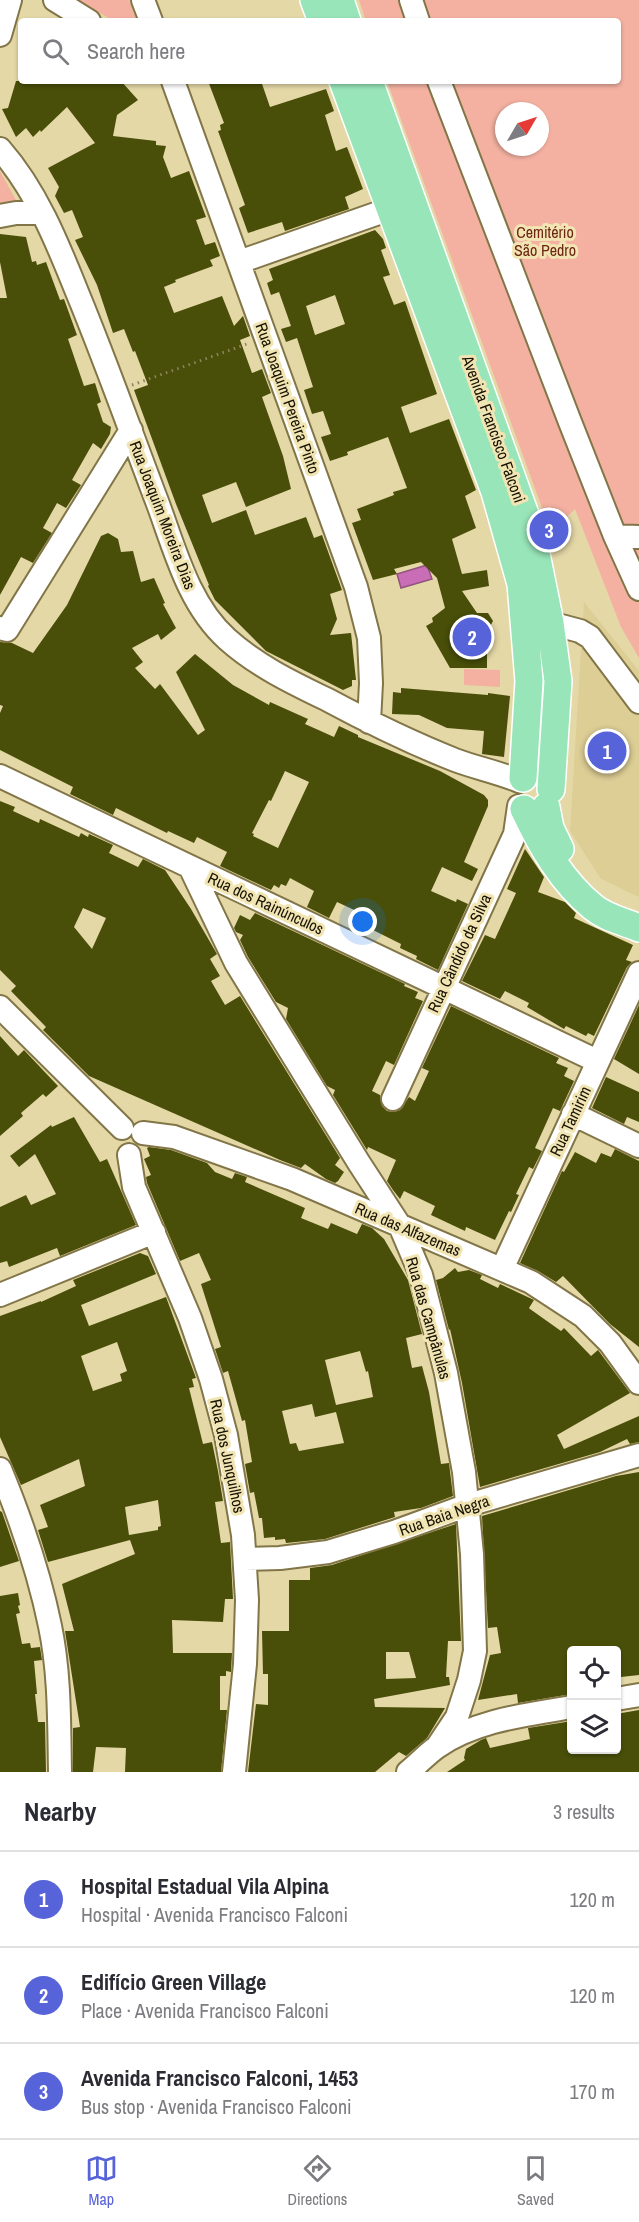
<!DOCTYPE html>
<meta charset="utf-8">
<style>
body{margin:0;font-family:"Archivo Narrow",sans-serif;background:#f2f2f3;color:#2b2b33}
.controls{position:absolute;right:18px;bottom:18px;display:grid;overflow:hidden;border-radius:6px;box-shadow:0 2px 4px #0004}
.controls button{width:54px;height:54px;display:grid;place-items:center;padding:0;border:0;border-bottom:2px solid #e1e1e2;background:#fff;color:#2b2b33;font:30px sans-serif}
.compass{position:absolute;left:495px;top:102px;width:54px;height:54px;border-radius:50%;background:#fff;box-shadow:0 2px 4px #0004;rotate:51deg}
.you{position:absolute;left:363px;top:922px;width:21px;height:21px;margin:-15px;border:4px solid #fff;border-radius:50%;background:#1a73e8;box-shadow:0 0 0 9px #1a73e833}
.badge{display:grid;place-items:center;width:39px;height:39px;border-radius:50%;background:#5763d9;color:#fff;font-size:20px;font-weight:700}
.pin{position:absolute;translate:-50% -50%;border:3px solid #fff;box-shadow:0 2px 6px #0006}
.list{margin:0;padding:0;list-style:none}
h2{display:flex;justify-content:space-between;align-items:center;height:78px;margin:0;padding:0 24px;font-size:26px}
h2 small{font-size:20px;font-weight:400;color:#7c7c81}
.list li{display:grid;grid-template-columns:39px 1fr auto;gap:18px;align-items:center;box-sizing:border-box;height:96px;padding:0 24px;border-top:2px solid #e1e1e2}
.list b{display:block;font-size:22px;white-space:nowrap}
.list p{margin:0;font-size:20px;white-space:nowrap;color:#7c7c81}
.list em{font-size:20px;font-style:normal;color:#7c7c81}
.icon{flex:none;width:33px;height:33px;fill:none;stroke:currentColor;stroke-width:2;stroke-linecap:round;stroke-linejoin:round}
.map{position:relative;flex:none;width:639px;height:1772px;overflow:hidden}
.search{position:absolute;background:#fff;box-shadow:0 2px 4px #0004;left:18px;right:18px;top:18px;height:66px;display:flex;align-items:center;gap:15px;box-sizing:border-box;padding:0 21px;border-radius:6px;color:#7c7c81;font-size:22px}
.sheet{height:366px;background:#fff}
nav{display:flex;justify-content:space-around;align-items:center;box-sizing:border-box;height:84px;border-top:2px solid #e1e1e2;background:#fff;font-size:16px;color:#7c7c81}
nav a{display:grid;justify-items:center;gap:3px}
nav .on{color:#5763d9}
.map>svg:first-child{display:block}
.built{fill:#ddce95}
.green{fill:#f4b1a1;fill-rule:evenodd}
.water{fill:#c86db6;stroke:#935280;stroke-width:1.5}
.building{fill:#494f09;fill-rule:evenodd}
.lines{fill:none;stroke-linecap:round;stroke-linejoin:round}
.minor-casing{stroke:#827648;stroke-width:26}
.major-casing{stroke:#fff;stroke-width:30}
.path{stroke:#8d8360;stroke-width:3;stroke-dasharray:1.5 4.5;stroke-linecap:butt}
.minor{stroke:#fff;stroke-width:22}
.major{stroke:#98e5b9;stroke-width:27}
.labels{text-anchor:middle;dominant-baseline:central;stroke-width:6;stroke-linejoin:round;paint-order:stroke}
.park-label{font-size:16px;fill:#6d2615;stroke:#f2e5b4}
.street-label{font-size:16px;fill:#171202;stroke:#f2e5b4}
</style>
<div class="map">
<svg width="639" height="1772" viewBox="0 0 639 1772">
<rect width="100%" height="100%" fill="#e5d8a7"/>
<!-- built -->
<path class="built" d="M584,602L639,671V897L601,879L570,831Z"/>
<!-- green -->
<path class="green" d="M77,0H129L137,21H114Z
M359,0H639V658L621,627L575,509L554,530H550L387,81H618V21H366ZM504,111H540V147H504Z
M0,171L16,200L0,204Z
M464,669L500,670V687L464,685Z"/>
<!-- water -->
<path class="water" d="M427,565L432,579L401,588L397,574Z"/>
<!-- building -->
<path class="building" d="M16,81H121L138,100L117,115L113,136L156,141V145L166,146L163,157L171,178L189,171L206,217L196,220L205,245L215,242L220,256L210,260L213,266L175,280L176,282L164,287L174,313L222,296L234,326L243,316L250,336L240,340L252,373L262,369L271,393L262,397L283,456L291,489L246,507L236,482L202,495L212,523L246,510L255,535L306,517L314,538L322,535L342,590L330,594L337,619L330,635L351,633L356,680H352V686L343,690L266,651L215,600L208,586L209,585L176,504L134,390L148,385L135,351L133,352L124,329L113,333L97,285L75,240L83,237L72,210L64,213L55,196L59,187L48,168L95,143L67,107L41,132L40,130L33,137L26,128L16,137L2,109L8,108Z
M208,81H261L270,107L326,89L334,111L325,115L336,151L347,147L363,189L345,197L349,209L285,231L282,222L248,233L239,208L245,205L218,131L221,130L220,125L224,123Z
M375,230L383,239L386,248L381,250L390,275L383,277L394,305L405,301L437,394L401,407L410,433L449,419L476,490L465,496L476,528L452,539L462,574L487,570L489,586L462,591L477,613H488L493,621L487,632V668H450L426,626L433,622L432,618L445,608L437,578L421,562L394,569L397,574L373,580L352,523L361,520L357,509L394,495L393,492L407,488L388,437L347,452L348,455L330,461L321,437L331,434L323,411L312,414L304,390L313,387L297,338L286,342L281,329L291,326L279,292L271,295L267,283L273,280L269,269ZM335,295L345,324L315,335L306,306Z
M0,234L26,237L32,262L36,261L37,265L46,262L60,300L64,299L77,335L68,339L84,386L95,383L101,402L97,404L103,422L111,427L110,434L101,449L93,443L72,480L81,485L66,508L57,503L43,528L52,533L33,563L21,557L0,595V298H7L0,262Z
M108,533L118,539L121,552L133,551L141,582L154,578L165,603L163,604L176,628L161,640L158,634L132,648L143,662L135,668L155,689L160,684L198,735L205,730L176,672L195,654L233,685L269,705L270,702L308,719L305,724L334,737L339,726L358,735V737L440,771L484,795L488,800V806L464,862L478,869L472,881L442,867L431,891L456,902L457,899L468,904L438,970L416,959L417,956L400,948L401,944L361,924L365,915L337,902L329,918L307,907L314,891L303,885L290,878L286,886L281,884L279,888L274,885L271,890L220,866L227,852L197,837L194,843L168,831L167,833L116,808L113,815L70,794L73,787L0,750V713L3,706L0,705V642L12,643L33,653L67,605L101,536ZM285,771L309,782L278,848L253,836L254,834L252,833L269,800L271,801Z
M401,688L488,695V693L510,696L504,757L482,754L484,731L447,728L419,715L392,714L393,692L401,693Z
M0,801L15,807L13,811L39,823L40,819L79,837L81,833L88,837L89,834L113,845L109,853L138,867L143,859L165,870L191,909L217,954L210,959L220,976L211,981L225,1005L240,996L340,1158L335,1165L344,1172L338,1181L335,1183L326,1179L305,1164L301,1168L280,1160L89,1076L43,1030L46,1027L11,991L16,986L0,970ZM83,908L106,918L92,949L74,927Z
M525,849L544,877L538,892L565,902L576,913L574,918L633,945L626,960L632,962L627,967L594,1036L588,1033L586,1036L566,1026L564,1029L527,1007L529,1003L505,991L500,999L462,981L485,935L495,939L516,893L507,889Z
M255,913L405,984L404,986L418,992L415,998L423,1001L394,1065L386,1061L372,1091L380,1095L382,1106L387,1111L394,1112L400,1110L409,1097L415,1101L429,1071L422,1068L451,1006L559,1058L556,1063L568,1068L564,1076L574,1081L560,1111L553,1108L535,1148L542,1151L533,1169L529,1167L516,1194L519,1195L511,1212L509,1211L495,1240L466,1227L465,1231L431,1215L435,1206L404,1191L400,1199L393,1190L387,1181L396,1160L368,1147L367,1150L333,1095L335,1090L327,1086L286,1019L288,1008L276,1002L248,957L240,940L243,935L236,932L234,928L240,915L250,920Z
M639,1005V1074L614,1059Z
M0,1036L18,1056L24,1050L58,1086L46,1097L43,1094L21,1113L23,1116L0,1136Z
M606,1077L639,1092V1122L627,1117L624,1124L592,1108Z
M74,1117L100,1162L107,1159L136,1225L60,1256L57,1248L9,1267L7,1261L0,1263V1207L26,1195L31,1205L56,1194L35,1154L19,1167L10,1156L51,1125L52,1127Z
M149,1147L171,1150L207,1163L215,1172L232,1179L235,1173L247,1177L245,1182L305,1208L301,1218L328,1229L331,1223L357,1234L362,1224L372,1228L384,1239L408,1280L422,1334L406,1338L412,1368L422,1366L429,1392L441,1464L449,1463L453,1496L421,1508L394,1512L395,1517L325,1539L286,1543L285,1539L275,1540V1537L264,1538L262,1518H259L254,1492L250,1493L245,1464L252,1462L245,1420L242,1421L228,1371L223,1373L215,1349L221,1347L201,1284L211,1280L199,1253L180,1261L147,1183L146,1177L151,1175L144,1159L150,1156L147,1148ZM360,1351L366,1372L368,1371L373,1397L336,1405L325,1360ZM312,1404L315,1417L336,1412L344,1443L299,1451L296,1443L290,1444L282,1411Z
M615,1149L639,1161V1347L610,1324L563,1276L556,1282L538,1271L520,1263L562,1171L564,1172L575,1152L596,1163L601,1153L611,1157Z
M140,1253L148,1256L156,1274L81,1305L89,1326L166,1297L196,1378L192,1379L194,1387L189,1388L203,1444L212,1442L218,1471L223,1501L215,1502L221,1543L230,1542L233,1599H225L223,1622L172,1620L173,1653H232L231,1672L226,1671V1676H220V1710H227L221,1772H125L126,1748L96,1747L93,1772H73V1728L80,1727L65,1631H74L62,1584L135,1554L130,1540L48,1562L38,1530L48,1527L40,1505L85,1486L79,1459L21,1485L0,1437V1316L41,1301V1302L76,1286L73,1280ZM117,1342L127,1371L120,1374L122,1381L93,1391L81,1356ZM158,1500L161,1526L158,1527V1530L129,1535L125,1507Z
M455,1268L458,1272L469,1270L482,1275L480,1279L498,1288L500,1284L534,1300L529,1308L530,1309L561,1331L564,1328L591,1356L598,1350L630,1393L557,1435L564,1449L639,1416V1442L630,1444L627,1439L600,1452L480,1487L462,1383L450,1329L449,1330L436,1280L443,1278Z
M639,1472V1675L621,1677L617,1650H572V1694L518,1703L517,1694L478,1700L490,1655L501,1653L497,1627L488,1628L482,1516L616,1476Z
M0,1511L2,1512L19,1561L0,1567Z
M456,1524L461,1641H448L446,1677H449L450,1685L374,1699L375,1707L445,1708L427,1738L406,1756L399,1752L375,1772H248L256,1704L268,1705V1674H263L262,1631H289V1580H310V1568L332,1565ZM386,1652H409L416,1678L386,1679Z
M18,1593L20,1605L18,1606L20,1613L16,1614L22,1644L30,1643L31,1648L40,1647L42,1660L34,1661L37,1694H35L38,1722H45L46,1772H0V1596Z
M639,1710V1772H447L465,1760L464,1758L466,1749L481,1740L486,1738L490,1748L530,1739L528,1728L572,1721V1749H616V1714Z"/>
<g class="lines">
<defs>
<path id="minor" d="M55,0L89,21
M143,0L151,21
M411,0L418,21
M0,35L10,0
M173,81L356,587L369,638L371,683L369,722
M439,81L570,422L615,536L639,589
M0,149C36,190 57,242 77,292C106,362 131,433 158,504C175,550 189,605 227,639C257,666 293,683 328,700C369,722 412,743 455,760C476,768 498,772 519,781
M0,216L16,213H42
M239,262L407,203
M615,536L639,537
M550,623L580,631L590,637L639,702
M0,628L7,630L131,430
M0,776L597,1061
M190,867L236,963L359,1163L400,1226L421,1275L446,1373L464,1472L472,1554L475,1651L469,1680L457,1717L437,1747
M0,1007L122,1128
M393,1099L515,834L519,806
M573,1114L639,1146
M143,1133L174,1137L292,1179L531,1282L583,1316L610,1343L639,1383
M129,1155L134,1187L190,1318L211,1379L226,1435L243,1535L247,1600L245,1664L234,1772
M502,1269L639,973
M0,1295L154,1232
M0,1469C21,1520 39,1572 50,1626C60,1674 59,1723 60,1772
M245,1559L280,1558L328,1552L394,1532L468,1505L639,1455
M616,1699L639,1695
M408,1772C418,1764 427,1754 437,1747C476,1720 526,1715 572,1707"/>
<path id="major" d="M314,0L322,21
M340,0L347,21
M343,81L495,492L521,584L529,681L523,778
M369,81L532,534L550,623L558,681L551,789
M546,807L550,828L560,849
M524,809C541,845 562,882 593,907C606,918 623,921 639,928"/>
</defs>
<!-- minor casing -->
<use href="#minor" class="minor-casing"/>
<!-- major casing -->
<use href="#major" class="major-casing"/>
<!-- path -->
<path class="path" d="M132,385L247,344"/>
<!-- minor -->
<use href="#minor" class="minor"/>
<!-- major -->
<use href="#major" class="major"/>
</g>
<g class="labels">
<!-- park labels -->
<g class="park-label">
<text x="545" y="232">Cemitério<tspan x="545" dy="18">São Pedro</tspan></text>
</g>
<!-- street labels -->
<g class="street-label">
<text transform="translate(288 398) rotate(70)">Rua Joaquim Pereira Pinto</text>
<text transform="translate(494 429) rotate(70)">Avenida Francisco Falconi</text>
<text transform="translate(163 515) rotate(69)">Rua Joaquim Moreira Dias</text>
<text transform="translate(266 903) rotate(25)">Rua dos Rainúnculos</text>
<text transform="translate(459 953) rotate(-65)">Rua Cândido da Silva</text>
<text transform="translate(570 1121) rotate(-65)">Rua Tamirim</text>
<text transform="translate(408 1229) rotate(23)">Rua das Alfazemas</text>
<text transform="translate(429 1318) rotate(74)">Rua das Campânulas</text>
<text transform="translate(228 1456) rotate(78)">Rua dos Junquilhos</text>
<text transform="translate(444 1515) rotate(-19)">Rua Baia Negra</text>
</g>
</g>
</svg>
<div class="controls">
<button><svg class="icon" aria-label="locate" viewBox="0 0 24 24"><circle cx="12" cy="12" r="6"/><path d="M12 2v4M12 18v4M2 12h4M18 12h4"/></svg></button>
<button><svg class="icon" aria-label="layers" viewBox="0 0 24 24"><path d="M12 4l9 5-9 5-9-5zM3 14l9 5 9-5"/></svg></button>
</div>
<svg class="compass" viewBox="-18 -18 36 36"><path d="M0-13l5 13h-10z" fill="#e53935"/><path d="M0 13l5-13h-10z" fill="#7c7c81"/></svg>
<div class="you"></div>
<div class="pin badge" style="left:607px;top:751px">1</div>
<div class="pin badge" style="left:472px;top:637px">2</div>
<div class="pin badge" style="left:549px;top:530px">3</div>
<div class="search"><svg class="icon" aria-label="search" viewBox="0 0 24 24"><circle cx="10" cy="10" r="6"/><path d="M15 15l6 6"/></svg>Search here</div>
</div>
<section class="sheet">
<h2>Nearby<small>3 results</small></h2>
<ul class="list">
<li><span class="badge">1</span><div><b>Hospital Estadual Vila Alpina</b><p>Hospital · Avenida Francisco Falconi</p></div><em>120 m</em></li>
<li><span class="badge">2</span><div><b>Edifício Green Village</b><p>Place · Avenida Francisco Falconi</p></div><em>120 m</em></li>
<li><span class="badge">3</span><div><b>Avenida Francisco Falconi, 1453</b><p>Bus stop · Avenida Francisco Falconi</p></div><em>170 m</em></li>
</ul>
</section>
<nav>
<a class="on"><svg class="icon" aria-label="map" viewBox="0 0 24 24"><path d="M3 6l6-2 6 2 6-2v14l-6 2-6-2-6 2zM9 4v14M15 6v14"/></svg>Map</a>
<a><svg class="icon" aria-label="directions" viewBox="0 0 24 24"><path d="M12 3l9 9-9 9-9-9zM9 14v-3h6M13 9l2 2-2 2"/></svg>Directions</a>
<a><svg class="icon" aria-label="saved" viewBox="0 0 24 24"><path d="M7 4h10v16l-5-4-5 4z"/></svg>Saved</a>
</nav>
